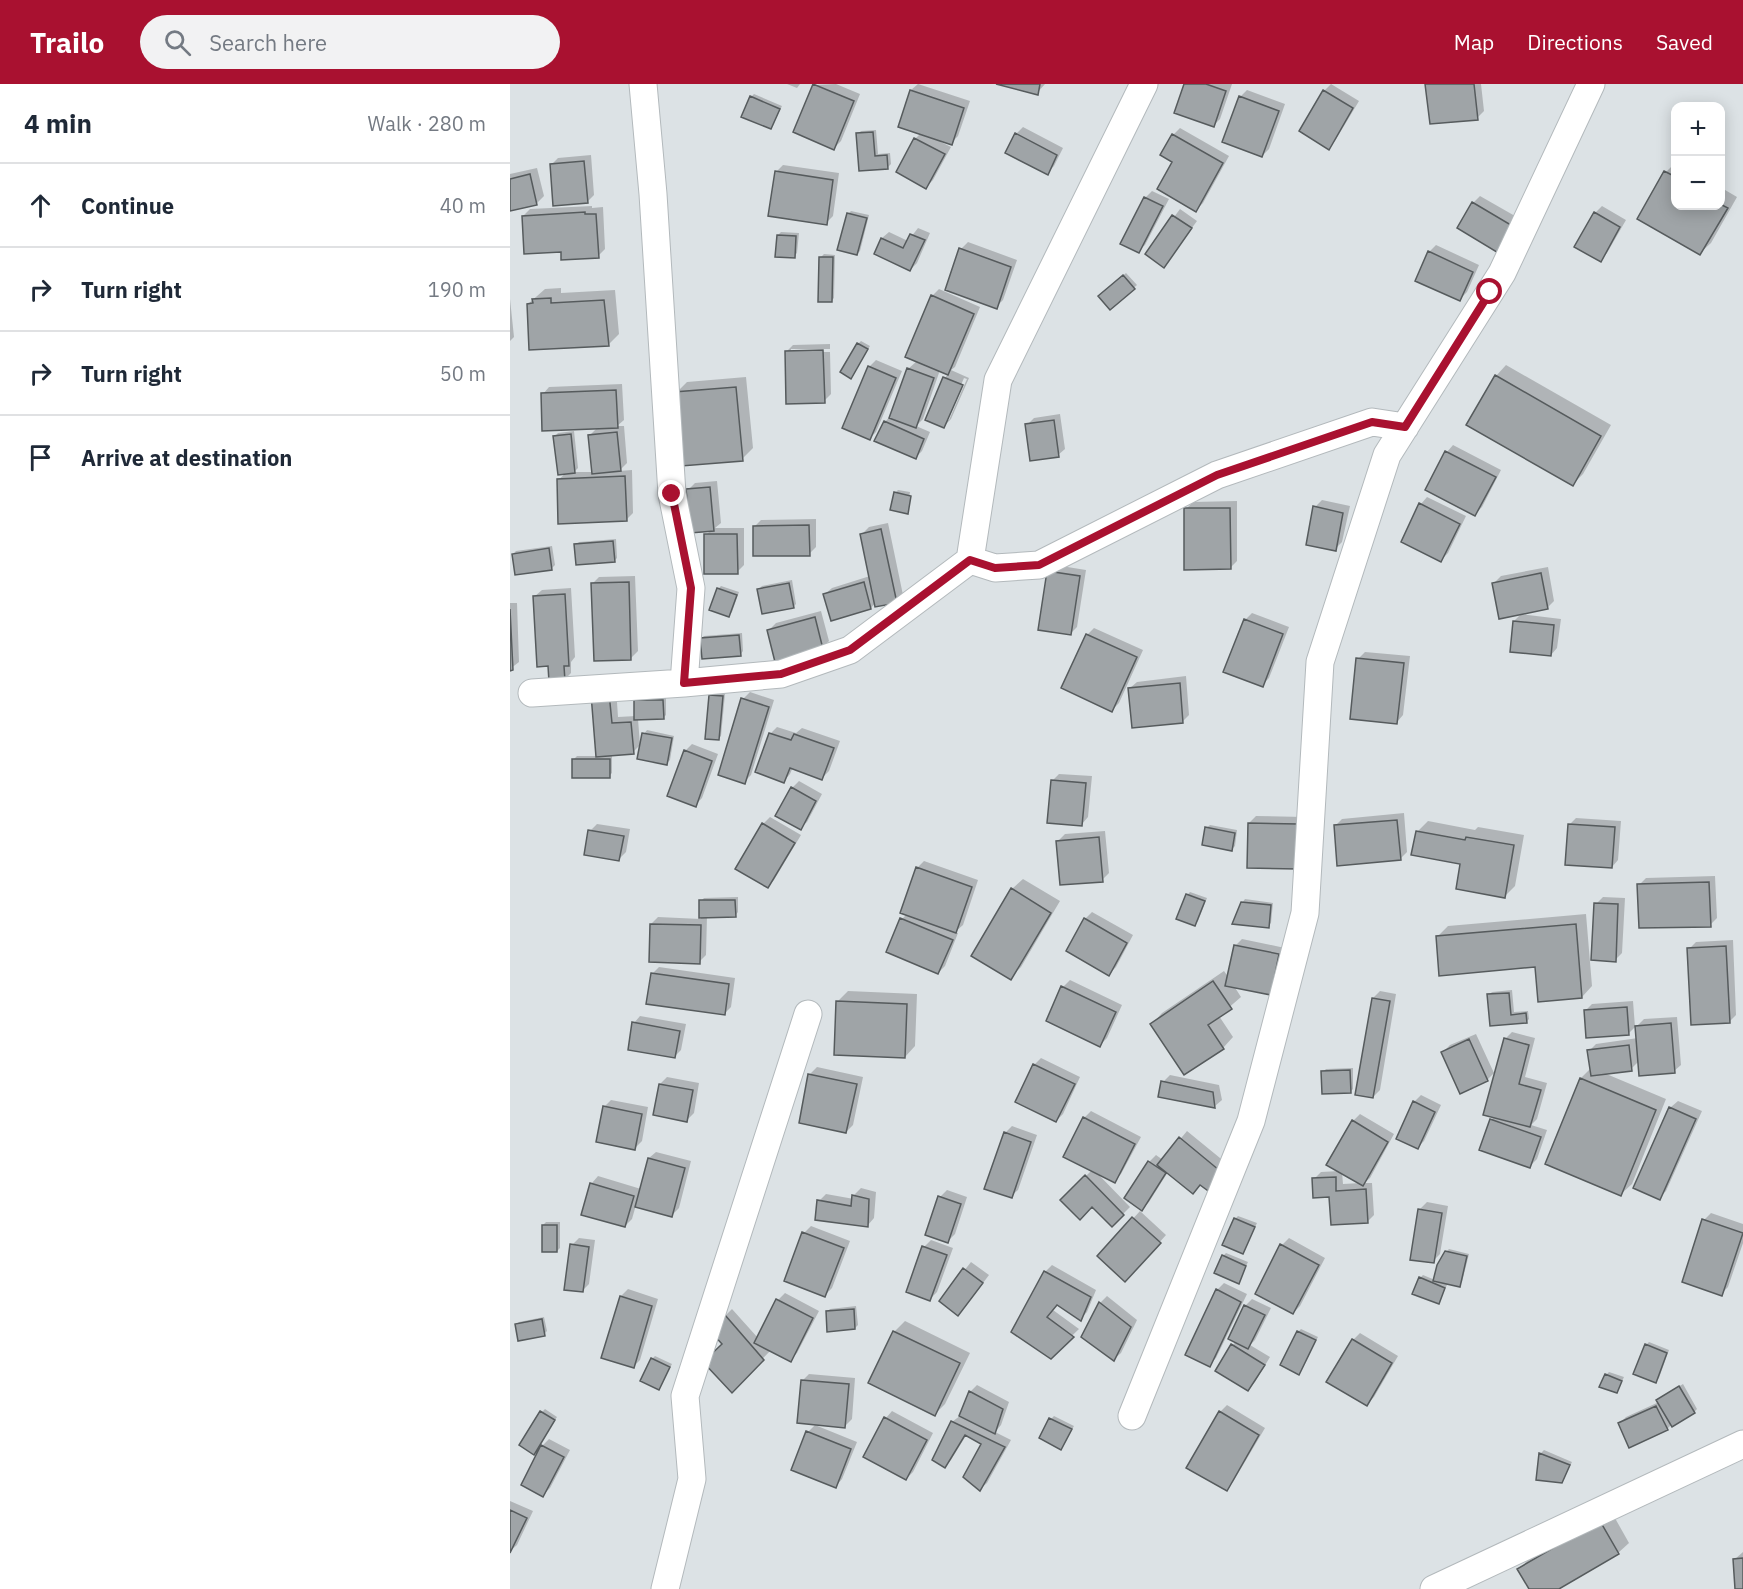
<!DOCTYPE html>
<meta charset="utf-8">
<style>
body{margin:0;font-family:"IBM Plex Sans",sans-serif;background:#f2f2f3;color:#1f2937}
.controls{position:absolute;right:18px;top:18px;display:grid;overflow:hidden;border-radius:12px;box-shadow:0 3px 15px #0003}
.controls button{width:54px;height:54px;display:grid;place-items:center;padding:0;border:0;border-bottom:2px solid #e0e1e3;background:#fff;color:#1f2937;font:30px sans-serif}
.stop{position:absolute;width:18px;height:18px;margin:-14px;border:4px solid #a91130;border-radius:50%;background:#fff}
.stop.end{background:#a91130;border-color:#fff;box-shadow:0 2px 6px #0008}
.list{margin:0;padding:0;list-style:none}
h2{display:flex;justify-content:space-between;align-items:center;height:78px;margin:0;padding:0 24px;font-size:26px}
h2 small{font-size:20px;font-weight:400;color:#747a83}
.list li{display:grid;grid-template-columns:39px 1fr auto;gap:18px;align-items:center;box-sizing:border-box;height:84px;padding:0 24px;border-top:2px solid #e0e1e3}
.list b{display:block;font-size:22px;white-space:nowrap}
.list em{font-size:20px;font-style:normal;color:#747a83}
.icon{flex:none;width:33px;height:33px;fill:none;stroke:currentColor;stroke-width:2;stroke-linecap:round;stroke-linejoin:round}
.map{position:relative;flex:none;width:1233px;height:1505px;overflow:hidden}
header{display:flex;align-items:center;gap:36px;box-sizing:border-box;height:84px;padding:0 30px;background:#a91130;color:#fff}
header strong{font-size:28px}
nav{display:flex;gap:33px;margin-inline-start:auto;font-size:21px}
.search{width:420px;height:54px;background:#f2f2f3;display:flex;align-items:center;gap:15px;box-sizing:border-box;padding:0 21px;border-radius:33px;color:#747a83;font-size:22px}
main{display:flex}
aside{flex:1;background:#fff}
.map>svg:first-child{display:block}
.shadow{fill:#0003;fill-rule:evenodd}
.building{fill:#9fa4a7;stroke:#565b5d;stroke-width:1.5}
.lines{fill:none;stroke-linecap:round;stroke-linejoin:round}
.street-casing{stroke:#b3b9bc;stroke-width:29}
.street{stroke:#fff;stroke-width:27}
.route{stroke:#a91130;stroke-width:8}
</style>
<header>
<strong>Trailo</strong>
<div class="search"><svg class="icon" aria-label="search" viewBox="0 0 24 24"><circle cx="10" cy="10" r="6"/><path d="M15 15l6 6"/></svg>Search here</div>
<nav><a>Map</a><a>Directions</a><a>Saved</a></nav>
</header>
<main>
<aside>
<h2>4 min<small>Walk · 280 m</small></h2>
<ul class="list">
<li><svg class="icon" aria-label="ahead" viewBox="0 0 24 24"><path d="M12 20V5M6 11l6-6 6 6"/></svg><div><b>Continue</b></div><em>40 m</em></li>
<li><svg class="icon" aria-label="right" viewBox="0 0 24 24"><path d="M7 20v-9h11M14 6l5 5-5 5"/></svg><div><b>Turn right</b></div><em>190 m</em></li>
<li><svg class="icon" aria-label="right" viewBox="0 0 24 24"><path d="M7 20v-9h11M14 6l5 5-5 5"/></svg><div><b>Turn right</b></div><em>50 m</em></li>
<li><svg class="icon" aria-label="arrive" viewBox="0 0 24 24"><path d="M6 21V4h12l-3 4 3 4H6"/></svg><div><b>Arrive at destination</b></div></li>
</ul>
</aside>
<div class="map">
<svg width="1233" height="1505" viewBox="0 0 1233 1505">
<rect width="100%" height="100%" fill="#dce2e5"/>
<!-- shadow -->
<path class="shadow" d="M277,0H290L287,4Z
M326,0L350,10L331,57L324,64L304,1Z
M408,0L460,17L448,52L441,59L432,56L431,58L441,63L423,96L416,103L405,55L411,49L389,42L401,6Z
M492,0H535L527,9Z
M675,0H722L710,35L703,42Z
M821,0L849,17L825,57L819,64L814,7Z
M917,0H971L974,27L967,34Z
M737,6L775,20L759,65L752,72L730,13Z
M244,10L272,22L261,44L241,13Z
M513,43L553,64L544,82L537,89L506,50Z
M670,44L719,72L693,119L686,126L664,77L663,51Z
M366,46L368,70L380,69L381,80L378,83L351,86L348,50L351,47Z
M81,71L84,111L77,118L41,81L48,74Z
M1166,78V122H1210V103L1227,113L1201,159L1190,169L1129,134L1156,88Z
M273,81L329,89L323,132L316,139L266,88Z
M27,84L34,112L27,119L0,126V90Z
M642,107L659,115L635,161L628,167L612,159L635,114Z
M970,112L1012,136L990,168L949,143L964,118Z
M82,122V124L93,123L95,165L88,172L52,166L13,132L20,125Z
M1092,122L1116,136L1097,169L1090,176L1085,129Z
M670,125L687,137L654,182L637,170Z
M341,127L359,131L350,167L347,170L338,130Z
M408,144L420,149L407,179L400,186L366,170L372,154L379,148L398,157Z
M271,148L289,149L287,169L284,172L268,151Z
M458,158L507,176L493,216L486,223L451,165Z
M926,161L969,181L957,208L950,215L919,168Z
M314,170L325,171L324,214L321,217L311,173Z
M616,189L627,201L601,224L590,212Z
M51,204V209L105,206L109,250L98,261L18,220L35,205Z
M429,205L470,223L445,283L441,286L459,294L441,335L434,342L417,335L435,294L438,290L430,286L413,335L406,342L420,348L412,367L405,374L375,338L382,330L398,285L407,277L422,212ZM454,294L457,295L439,336H436Z
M0,215L4,253L0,257Z
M351,257L360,262L341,293L348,260Z
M320,260V265H281V268H320L321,310L314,317L276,268L283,261Z
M366,276L392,287L366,348L359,355V283Z
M996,281L1101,341L1073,390L1063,400L986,292Z
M236,293L243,364L232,375L166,309L177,298Z
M112,300L114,336L107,342H114L117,379L109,387L122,386L123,429L116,436L48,396L56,389L45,352L48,349L64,347L68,384L64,388H83L80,351L87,344L33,310L39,303Z
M550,330L555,365L548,371L517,341L524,334Z
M943,361L991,386L972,423L965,430L937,368Z
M207,397L211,439L205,444H234V481L227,488L196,451L201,446L178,406L185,399Z
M388,406L400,408L397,428L385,409Z
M917,413L956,432L938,469L931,476L911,420Z
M812,416L840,422L832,458L825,465L805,423Z
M727,417V477L720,484L676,425L683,418Z
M306,435V463L299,470L244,443L251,436Z
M378,439L393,511L386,518H366L361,524L315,510L322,504L360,492L352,450L359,443Z
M106,455L107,474L104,477L66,461L69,458Z
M42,462L45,481L42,484L3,470L6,467Z
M545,481L576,486L567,543L560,550L530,545Z
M1038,483L1044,517L1038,523L984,499L991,492Z
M125,492L128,567L121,574L82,500L89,493Z
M282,496L286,520L283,523L249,505L252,502Z
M211,502L229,508L222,528L219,531L208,505Z
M61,504L65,573L61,578V589L54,596L39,581L25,512L32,506Z
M0,519H7L9,578L0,585Z
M311,527L319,557L312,564L259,546L266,539Z
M742,529L779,543L759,594L752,601L735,536Z
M1011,530L1051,535L1047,564L1041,571L1004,537Z
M584,544L633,566L609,619L602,626L577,551Z
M232,549L233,567L230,571L191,555L194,552Z
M855,568L900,572L893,631L887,638L848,575Z
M676,592L679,631L672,638L620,604L627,598Z
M106,603L108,633L126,632L125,617L129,614L156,613V631L153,634L128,635L130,661L123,668L102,670V689L99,692L64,675L67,672H88L82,611Z
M240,608L264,616L241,691L234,698L233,615Z
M203,609L215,610L211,652L208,655L200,612Z
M267,643L286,649L292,644L330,657L319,687L312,694L283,683L280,690L274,697L260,650Z
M137,646L164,652L160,676L157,679L134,650Z
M182,660L208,670L192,714L185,721L175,667Z
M549,690L582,692L578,733L572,740L542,697Z
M289,697L312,710L297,738L290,744L282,704Z
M894,729L897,768L890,775L825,742L832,735Z
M746,732L794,733L786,783L739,739Z
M260,733L291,751L264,796L258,803L227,784L253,740Z
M1066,734L1111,737L1108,776L1102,783L1059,741Z
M918,737L965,746L968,743L1014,751L1005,802L994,813L952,779L907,748Z
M87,740L120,745L116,768L109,775L80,747Z
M700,741L727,746L725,762L722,765L696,744Z
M595,747L599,789L592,796L548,757L555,750Z
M414,777L468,796L453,841L445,848L448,849L435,882L428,889L392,835L397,830L407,784Z
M1205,792L1207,834L1200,841L1129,801L1136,794Z
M513,795L550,817L511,883L500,894L502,805Z
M680,808L697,814L688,837L685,840L677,811Z
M228,813V828L225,832H197L196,871L189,878L141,840L148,833L191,835V817L194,814Z
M1093,813L1115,814L1112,869L1105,876L1086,820Z
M735,815L763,819L761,839L758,842L732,819Z
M582,828L623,851L606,883L599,890L575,835Z
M1076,830L1082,902L1072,913L1026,881L927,853L938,842Z
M732,855L775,864L760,909L724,902L731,913L709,932L723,953L713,964L642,940L652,929L714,887L719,894L725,862Z
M1223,856L1226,931L1219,938L1179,865L1186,858Z
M149,883L225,894L221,923L214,930L142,890Z
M560,896L612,921L597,954L590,961L553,903Z
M1002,906L1004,928L1018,927L1019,935L1016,938L981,941L979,911L982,908Z
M338,907L407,910L405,962L395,973L327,918Z
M870,907L886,910L870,1006L863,1013V914Z
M1123,917L1125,943L1118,950L1075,927L1082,920Z
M130,932L176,940L171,966L164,973L124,939Z
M1167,933L1171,981L1164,987L1129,977L1121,985L1094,989L1156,1015L1122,1100L1111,1110L1071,994L1081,984L1079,967L1086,960L1128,954L1127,942L1134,935Z
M1002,948L1025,954L1015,993L1037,999L1027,1035L1021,1041L1037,1046L1027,1075L1020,1082L981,1036L985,1032L995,955Z
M966,950L984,989L977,996L933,968L940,961Z
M531,974L570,993L553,1030L546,1037L507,1017L524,981Z
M307,983L353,993L343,1041L336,1048L300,990Z
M843,984V1005L840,1008L813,988L816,985Z
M660,991L709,1001L712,1016L705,1022L650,1011L653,998Z
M157,993L189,999L184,1029L177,1036L150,1000Z
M911,1011L931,1021L914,1057L907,1064L904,1018Z
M101,1016L138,1023L132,1057L125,1064L94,1023Z
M1168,1017L1192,1027L1156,1107L1149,1114L1125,1104L1161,1023Z
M581,1027L631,1053L611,1090L604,1097L587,1089L620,1123L602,1141L582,1121L552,1116L582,1086L574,1034Z
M850,1030L884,1050L860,1094L854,1099H862L864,1131L857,1138L821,1112L804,1095L811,1088L830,1087L843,1037ZM832,1088L851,1099L833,1100Z
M502,1042L527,1051L508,1106L501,1112L495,1049Z
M677,1047L721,1083L691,1100L683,1108L658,1088L639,1118L632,1125L639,1078L646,1071L653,1076Z
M146,1068L181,1077L169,1124L162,1131L126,1121L122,1135L115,1142L73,1130L82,1099L88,1092L131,1105L139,1074Z
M351,1104L366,1108L364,1134L358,1141L309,1117L316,1110L344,1115V1111Z
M437,1106L457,1113L445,1150L438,1157L430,1113Z
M917,1118L938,1122L930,1170L923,1177L910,1125Z
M630,1127L656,1151L622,1189L589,1172Z
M1201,1129L1233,1140V1159L1218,1203L1211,1210L1194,1136Z
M728,1132L747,1139L733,1169L725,1135Z
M36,1138H50V1164L47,1167L33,1141Z
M301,1142L340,1157L322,1204L315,1211L276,1196L294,1149Z
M69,1154L85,1156L79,1200L72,1207L62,1161Z
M779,1154L815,1174L790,1222L783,1229L772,1161Z
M421,1156L443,1164L427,1208L420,1215L414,1163Z
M939,1165L959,1170L952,1198L949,1201L938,1199L928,1219L910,1194L913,1191L925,1196L936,1168Z
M716,1169L738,1178L728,1198L713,1172Z
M461,1178L479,1191L455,1223L431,1216Z
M542,1181L586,1206L577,1228L570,1235L548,1219L543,1226L569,1245L540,1273L503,1248L535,1188Z
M714,1199L737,1210L706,1274L699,1281L707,1206Z
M118,1205L148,1215L130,1276L123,1283L93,1273L111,1212Z
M275,1209L309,1227L287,1269L280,1276L261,1266L222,1306L214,1260L201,1246L222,1225L248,1254L268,1216Z
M597,1212L627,1236L611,1269L604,1275L590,1219Z
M742,1215L761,1224L745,1256L740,1261L760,1273L745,1298L738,1305L723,1261L726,1257L735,1222Z
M346,1222L348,1241L345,1244L317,1228L320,1225Z
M34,1233L37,1247L34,1250L6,1241L9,1238Z
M395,1237L460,1269L435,1320L425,1330L360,1299L385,1247Z
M791,1245L808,1253L789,1289L788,1248Z
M850,1249L888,1272L864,1313L857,1320L843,1256Z
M1139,1258L1159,1266L1149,1294L1146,1297L1136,1261Z
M145,1272L162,1280L149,1304L142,1275Z
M1099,1288L1114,1293L1107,1308L1096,1291Z
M299,1290L345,1294L342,1335L335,1342L292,1297Z
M1173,1300L1187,1325L1184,1328L1162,1340L1157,1345L1109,1340L1116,1333L1149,1318L1148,1316L1151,1313Z
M467,1301L499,1318L491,1341L485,1348L501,1356L477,1399L470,1405L473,1359L457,1350L441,1376L434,1382L442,1338L451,1331L460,1308Z
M717,1321L755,1344L723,1398L716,1405L710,1328Z
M35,1325L47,1333L26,1366L32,1328Z
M382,1327L423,1349L403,1388L396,1395L376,1334Z
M544,1332L564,1342L551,1364L541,1335Z
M305,1341L347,1358L332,1395L326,1402L298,1348Z
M39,1355L60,1366L40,1404L33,1411L32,1362Z
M1034,1366L1062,1378L1052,1398L1028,1395L1031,1369Z
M0,1417L23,1427L7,1461L0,1467Z
M1101,1427L1119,1459L1108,1469L1009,1485L1019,1475Z
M1233,1468V1505L1225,1475Z"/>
<!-- building -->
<path class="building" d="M303,0L344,17L324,66L283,48Z
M486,0H530L528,11Z
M674,0H696L716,7L704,43L664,29Z
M915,0H964L968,36L920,40Z
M400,6L454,24L442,61L388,43Z
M813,6L843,24L819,66L789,47Z
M240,12L270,25L261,45L231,33Z
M729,12L769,27L752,73L712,58Z
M363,48L365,72L377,71L378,85L349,87L346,49Z
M505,49L547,71L538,91L495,69Z
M662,50L713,79L686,128L647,105L662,78L650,71Z
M404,54L435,70L416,105L386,88Z
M74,77L78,119L43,122L40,80Z
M265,87L323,96L317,141L258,132Z
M1154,87L1166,93V122H1210V120L1218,124L1190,171L1127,135Z
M20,90L27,121L0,127V95Z
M634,113L653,122L629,169L610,160Z
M962,118L1006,144L990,170L947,144Z
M75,128V130H86L89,174L51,176V168L14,170L12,132Z
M1084,128L1110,143L1091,178L1064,163Z
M337,129L357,134L347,171L327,166Z
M662,131L682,144L654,184L635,170Z
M400,150L415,156L400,187L364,170L371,154L393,164Z
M267,151L286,152L285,174L265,173Z
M449,164L501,183L487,225L435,206Z
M918,167L963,188L950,217L905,197Z
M309,173H323L322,218H308Z
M613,191L625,205L600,226L588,212Z
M421,211L464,230L438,291L395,273Z
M41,214V219L94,216L99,262L19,266L17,220L23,219L22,215Z
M347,259L358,265L341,295L330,288Z
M313,266L315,319L276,320L275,267Z
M358,282L386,294L360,356L332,344Z
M397,284L424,294L406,344L379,334Z
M985,291L1091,352L1063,402L956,341Z
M433,293L453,301L434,344L415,336Z
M226,303L233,377L171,382L164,308Z
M106,306L108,344L32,347L31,309Z
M544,336L549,373L520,377L515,340Z
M374,337L414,355L406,375L364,357Z
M107,348L111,387L82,390L78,351Z
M61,350L65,389L48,391L43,352Z
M935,367L986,393L965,432L915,406Z
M115,392L117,437L48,440L47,395Z
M200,403L204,447L180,449L176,405Z
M384,408L401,412L398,430L380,426Z
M909,419L950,440L931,478L891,458Z
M803,422L833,429L826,467L796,461Z
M674,424H720L721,485L674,486Z
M299,441L300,472H243V442Z
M371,445L387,519L365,523L350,450Z
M194,450H227L228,490H194Z
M103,457L105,478L66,481L64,460Z
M39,464L42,486L5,491L2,470Z
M537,487L570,492L561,551L528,546Z
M1031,489L1038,525L989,535L982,499Z
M119,498L121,576L84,577L81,499Z
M354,498L361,525L321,537L313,510Z
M279,499L284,524L252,530L247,505Z
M207,504L227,511L219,533L199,526Z
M55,510L59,582H54L55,597L39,598L38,582L27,583L23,512Z
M0,525L3,586L0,587Z
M305,533L313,565L265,578L257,546Z
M734,535L773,550L753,603L713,588Z
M1003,537L1044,541L1041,572L1000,568Z
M576,550L627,573L602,628L551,604Z
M229,551L231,572L192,575L190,554Z
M846,574L894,579L887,640L840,635Z
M670,599L673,639L622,644L618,604Z
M99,609L102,639L121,638L124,670L86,673L81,610Z
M199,611L213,612L209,656L195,655Z
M231,614L259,623L235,700L208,691Z
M124,616H153L154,635L124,636Z
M132,649L162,654L157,681L127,675Z
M259,649L281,656L284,650L324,664L312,696L280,684L274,699L245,688Z
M174,666L202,677L186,723L157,712Z
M62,675H100V694H62Z
M541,696L576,699L572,742L537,739Z
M281,703L306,717L291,746L265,732Z
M887,736L891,776L827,782L824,741Z
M252,739L285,759L258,804L225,785Z
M738,739L788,740L787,785L737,784Z
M1058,740L1105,743L1102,784L1055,781Z
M695,743L725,749L722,767L692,761Z
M78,746L114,752L109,777L74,771Z
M906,747L955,756L956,753L1004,761L995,814L946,805L950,780L901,771Z
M589,753L593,798L550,801L546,757Z
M406,783L462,803L446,849L390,829Z
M1199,798L1201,843L1129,844L1127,800Z
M501,804L541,829L501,896L461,872Z
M676,810L695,817L685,842L666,835Z
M189,816H225L226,833L189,834Z
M731,818L761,821L759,844L722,840Z
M1084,819L1108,820L1106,878L1081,876Z
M390,834L443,856L428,890L376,868Z
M574,834L617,859L599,892L556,867Z
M140,840L191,841L190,880L139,878Z
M1066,840L1072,914L1028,918L1025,883L929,892L926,852Z
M724,861L769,870L761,911L715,902Z
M1216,862L1220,939L1181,941L1177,864Z
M141,889L219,900L215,931L136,920Z
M703,897L722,925L698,941L714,965L674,991L640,940Z
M551,902L606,928L590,963L536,937Z
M999,909L1001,931L1016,929L1017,939L980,942L977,910Z
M862,914L880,917L863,1014L845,1011Z
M326,917L397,920L395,974L324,971Z
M1117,923L1119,951L1076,954L1074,926Z
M122,938L170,947L165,974L118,966Z
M1161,939L1165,989L1129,992L1125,942Z
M994,954L1019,961L1009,1000L1031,1006L1020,1043L973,1031Z
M959,955L978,997L950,1010L931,968Z
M1119,961L1122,987L1081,992L1077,966Z
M523,980L565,1000L546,1038L505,1018Z
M840,986L841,1009L812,1010L811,987Z
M298,990L347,1000L336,1049L289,1039Z
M1070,994L1146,1026L1111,1112L1035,1080Z
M651,997L703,1008L705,1024L648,1013Z
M149,1000L183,1006L177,1038L143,1031Z
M903,1017L925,1028L908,1065L886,1055Z
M93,1022L132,1030L125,1066L86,1058Z
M1159,1023L1186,1035L1150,1116L1123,1104Z
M573,1033L625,1060L605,1099L553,1073Z
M980,1035L1031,1053L1020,1084L969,1066Z
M842,1036L878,1058L853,1102L816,1081Z
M494,1048L521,1058L502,1114L474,1105Z
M669,1053L715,1091L701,1109L690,1101L683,1110L647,1081Z
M138,1074L175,1084L162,1133L125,1123Z
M638,1077L656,1089L632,1127L614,1114Z
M575,1091L614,1131L602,1143L582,1123L570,1136L550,1116Z
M826,1093V1107L856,1105L858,1139L821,1141L819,1113L803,1114L802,1094Z
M80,1099L124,1112L115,1143L71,1131Z
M342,1111L359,1115L358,1143L305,1136L307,1116L341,1122Z
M428,1112L451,1120L438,1159L415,1151Z
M908,1125L932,1129L924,1179L900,1176Z
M622,1133L651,1159L615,1198L587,1172Z
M724,1134L745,1143L733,1170L712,1161Z
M1192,1135L1233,1149L1212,1212L1172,1198Z
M32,1141H47V1168H32Z
M292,1148L334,1164L315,1213L274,1197Z
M60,1160L79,1163L73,1208L54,1206Z
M770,1160L809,1181L783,1230L745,1210Z
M412,1162L437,1171L420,1217L396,1208Z
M935,1167L957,1172L950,1203L923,1197L927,1181Z
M712,1171L736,1182L729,1200L704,1189Z
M453,1184L473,1199L448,1232L429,1217Z
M534,1187L581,1213L571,1237L547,1221L537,1233L564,1253L541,1275L501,1248Z
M909,1193L935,1204L929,1220L902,1210Z
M706,1205L731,1218L700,1283L675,1271Z
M110,1212L142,1222L124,1284L91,1274Z
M266,1215L303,1234L281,1278L244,1259Z
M589,1218L621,1243L604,1277L571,1253Z
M734,1221L755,1231L738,1265L718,1255Z
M344,1225L345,1245L317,1248L316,1227Z
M215,1231L254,1276L222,1309L193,1278L212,1260L199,1246Z
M32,1235L35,1252L8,1257L5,1240Z
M383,1247L450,1279L425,1332L358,1299Z
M787,1247L806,1256L789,1291L770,1281Z
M842,1255L882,1279L857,1322L816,1298Z
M721,1260L755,1281L738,1307L705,1287Z
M1135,1260L1157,1269L1146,1299L1123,1290Z
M141,1274L160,1283L149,1306L130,1297Z
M1095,1290L1112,1297L1107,1309L1089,1303Z
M291,1296L339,1300L335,1344L287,1339Z
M1169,1302L1185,1329L1162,1343L1146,1316Z
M459,1307L493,1325L485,1350L449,1332Z
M1146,1322L1158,1346L1119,1364L1108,1339Z
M30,1327L45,1336L24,1371L9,1361Z
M709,1327L749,1351L717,1407L676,1384Z
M374,1333L417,1356L396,1396L353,1373Z
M539,1334L562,1345L551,1366L529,1354Z
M441,1337L495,1363L470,1407L453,1393L471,1360L455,1351L435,1384L422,1376Z
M296,1347L341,1365L326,1404L281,1386Z
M31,1361L54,1373L33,1413L11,1401Z
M1029,1369L1060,1381L1052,1399L1026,1396Z
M0,1426L17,1434L0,1469Z
M1090,1437L1109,1470L1049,1505H1019L1007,1485Z
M1233,1474V1505H1225L1223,1475Z"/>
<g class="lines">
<defs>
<path id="street" d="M133,0L143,110L162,410L181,504L174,599
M460,476L485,484L529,481L707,391L862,338L895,343
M22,609L174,599L271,590L340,566L460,476L488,296L634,0
M622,1332L741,1037L795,829L810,578L877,371L992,189L1081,0
M155,1505L182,1395L175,1312L298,930
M924,1505L1233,1360"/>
</defs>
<!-- street casing -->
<use href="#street" class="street-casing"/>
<!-- street -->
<use href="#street" class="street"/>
</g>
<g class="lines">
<!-- route -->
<path class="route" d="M162,410L181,504L174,599L271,590L340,566L460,476L485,484L529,481L707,391L862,338L895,343L980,208"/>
</g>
</svg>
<div class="controls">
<button>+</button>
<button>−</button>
</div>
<div class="stop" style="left:980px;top:208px"></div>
<div class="stop end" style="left:162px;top:410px"></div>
</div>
</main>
